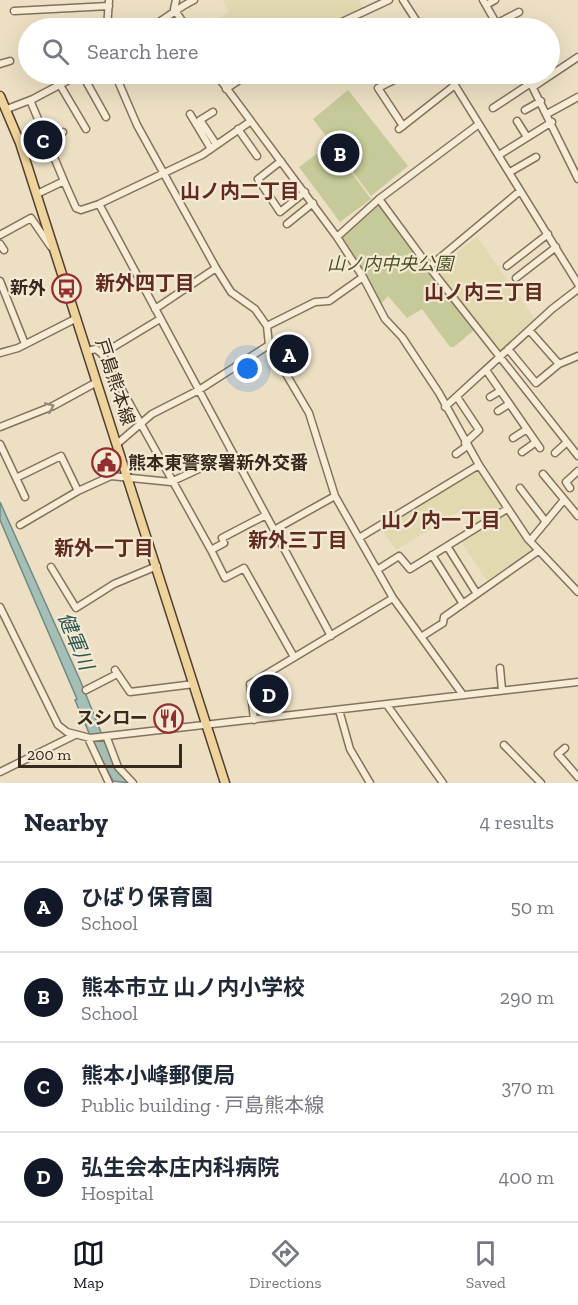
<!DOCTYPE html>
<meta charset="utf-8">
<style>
body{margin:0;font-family:"Zilla Slab","Noto Sans JP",serif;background:#f2f2f3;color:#1f2937}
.scale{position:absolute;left:18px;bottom:15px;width:164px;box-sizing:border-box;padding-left:6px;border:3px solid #37291e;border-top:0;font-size:16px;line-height:21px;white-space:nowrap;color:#37291e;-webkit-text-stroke:4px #f4ead3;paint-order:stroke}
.you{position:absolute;left:248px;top:369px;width:21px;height:21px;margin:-15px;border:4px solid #fff;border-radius:50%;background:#1a73e8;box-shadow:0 0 0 9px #1a73e833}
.badge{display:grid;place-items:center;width:39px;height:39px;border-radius:50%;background:#111827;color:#fff;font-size:20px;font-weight:700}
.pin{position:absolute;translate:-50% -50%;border:3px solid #fff;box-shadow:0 2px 6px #0006}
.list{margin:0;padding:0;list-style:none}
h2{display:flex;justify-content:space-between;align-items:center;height:78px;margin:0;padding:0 24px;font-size:26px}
h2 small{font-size:20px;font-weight:400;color:#747a83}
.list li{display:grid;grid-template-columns:39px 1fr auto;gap:18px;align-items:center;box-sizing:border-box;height:90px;padding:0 24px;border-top:2px solid #e0e1e3}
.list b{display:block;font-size:22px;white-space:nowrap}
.list p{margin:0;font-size:20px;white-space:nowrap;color:#747a83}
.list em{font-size:20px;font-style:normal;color:#747a83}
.icon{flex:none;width:33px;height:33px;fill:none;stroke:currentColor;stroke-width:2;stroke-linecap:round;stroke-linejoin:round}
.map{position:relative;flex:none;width:578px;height:783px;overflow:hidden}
.search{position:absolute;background:#fff;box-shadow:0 6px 24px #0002;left:18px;right:18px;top:18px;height:66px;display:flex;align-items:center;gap:15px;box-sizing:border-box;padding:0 21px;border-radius:33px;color:#747a83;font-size:22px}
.sheet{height:438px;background:#fff}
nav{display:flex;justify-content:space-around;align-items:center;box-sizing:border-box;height:84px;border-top:2px solid #e0e1e3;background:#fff;font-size:16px;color:#747a83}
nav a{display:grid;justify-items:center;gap:3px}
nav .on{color:#111827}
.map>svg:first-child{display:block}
.farmland{fill:#e2d9b1}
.green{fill:#c6ca98}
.water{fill:#a5bfb7;stroke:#6d8d84;stroke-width:1.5}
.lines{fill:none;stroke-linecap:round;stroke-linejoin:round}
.minor-casing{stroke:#86715b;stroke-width:9}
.major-casing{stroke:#543f2f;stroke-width:11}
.minor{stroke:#f7edd6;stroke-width:6}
.major{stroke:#eed39c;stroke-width:8}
.oneway{stroke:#978b7a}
.labels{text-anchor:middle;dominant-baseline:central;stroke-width:4.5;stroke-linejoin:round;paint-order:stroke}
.park-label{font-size:18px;font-style:italic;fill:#485226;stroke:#f4ead3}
.poi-label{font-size:18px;font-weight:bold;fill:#37291e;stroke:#f4ead3;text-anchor:end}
.street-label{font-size:18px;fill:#37291e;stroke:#f4ead3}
.neighbourhood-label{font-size:20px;font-weight:bold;fill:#622b1f;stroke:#f4ead3}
.water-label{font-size:20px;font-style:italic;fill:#2e5652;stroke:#f4ead3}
</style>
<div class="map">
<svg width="578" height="783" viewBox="0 0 578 783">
<rect width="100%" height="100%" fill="#ecdfc3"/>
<!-- farmland -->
<path class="farmland" d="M223,0H359L363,9L322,28H203L229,12Z
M477,237L535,319L498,353L435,270Z
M478,469L502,507L473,526L463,509L396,550L381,528Z
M506,512L532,549L487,581L460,540Z"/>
<!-- green -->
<path class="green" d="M348,90L408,166L371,196L313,119Z
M330,144L371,199L340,222L299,167Z
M375,205L380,206L474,330L454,347H450L422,309L407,318L388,296L380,305L342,240V234Z"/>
<!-- water -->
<path class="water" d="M0,502L80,680L115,767L130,783L113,781L95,747L75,700L77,699L0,520Z"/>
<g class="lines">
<defs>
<path id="minor" d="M176,0L174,9L187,28
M403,0L421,28
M483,0L499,28
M486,5L495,0
M14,11L109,6
M496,24L519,12
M107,28L109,0
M149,28C166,19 177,8 194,0
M329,28L389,0
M516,28L526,24
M0,64L10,61
M52,74L58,86
M82,74L106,117
M115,74L137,125L216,268L231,292L255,309L267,326L269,345L309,413L335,496L393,598L463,695
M216,74L337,237L363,277L385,319L402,337L439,393L479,465L528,539L578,592
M448,74L578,284
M526,74L578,179
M60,85L86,129
M533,87L578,57
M226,89L248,74
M30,100L64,181L37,194
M493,108L531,83
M7,109L33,99L80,74
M525,110L541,101
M213,112L200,120L216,144
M190,114L211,149
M547,114L578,97
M517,121L527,137
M403,126L378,88L406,74
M238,129L257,156
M399,129L455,85
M46,138L63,132
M499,155L552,122
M281,161L258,179L280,212L305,192
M510,172L536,157
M64,181L76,208L81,210L99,204L202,155L251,121
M379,199L429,267L578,456
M99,204L331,636
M287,224L313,203
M0,235L31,218L51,247
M337,237L379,199L479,124
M0,244L4,250
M507,266L548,234
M429,267L520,191
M516,278L556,247
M0,281L25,344
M155,309L216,268
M267,326L315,302L329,301L363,277
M529,330L559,364
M508,349L536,383L559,364L578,356
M87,351L96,349L102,354L211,550L224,543L222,538L266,515
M0,353L18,348L77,318
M102,354L160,319
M486,370L540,448
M457,397L479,430L465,443
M490,397L500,391
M445,407L552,309L578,289
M498,411L509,404
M0,427L53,406L97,382
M513,438L527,429
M0,444L25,497
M117,444L152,414L199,390L269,345
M522,452L536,442
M555,453L566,443
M456,454L467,446
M543,474L578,516
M16,478L61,456L78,491L111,476L171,482L233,453
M520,488L546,522
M570,488L566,482L578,471
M20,525L78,491
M274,530L335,496
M359,538L479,465
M530,541L563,501
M447,546L477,594
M211,550L225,578L244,568L294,657
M432,555L463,604
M51,567L76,608L114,584L157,566
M377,570L399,556L410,569L507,509
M0,607L58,725L67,732L90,738L578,682
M421,637L443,623L444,617L538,551
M500,668L502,690
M115,670L130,692L194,684
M86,690L117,674
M387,705L443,783
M339,710L350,749L370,783
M254,720L250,684L393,598
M88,738L109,783
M107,738L118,767L133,783
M504,745L541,783
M565,748L558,754L578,777
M0,772L75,735"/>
<path id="major" d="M0,96L20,143L225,783"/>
</defs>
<!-- minor casing -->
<use href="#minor" class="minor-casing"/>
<!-- major casing -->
<use href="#major" class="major-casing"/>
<!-- minor -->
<use href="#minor" class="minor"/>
<!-- major -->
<use href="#major" class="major"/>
</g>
<!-- one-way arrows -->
<defs><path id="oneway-chevron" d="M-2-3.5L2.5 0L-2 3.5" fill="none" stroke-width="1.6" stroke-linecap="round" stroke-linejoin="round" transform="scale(1.5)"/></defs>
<use class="oneway" href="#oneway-chevron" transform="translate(50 407) rotate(-23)"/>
<!-- icons -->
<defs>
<symbol id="bus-ring" viewBox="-11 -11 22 22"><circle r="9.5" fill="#f4ead3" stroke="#932d30" stroke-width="1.5"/><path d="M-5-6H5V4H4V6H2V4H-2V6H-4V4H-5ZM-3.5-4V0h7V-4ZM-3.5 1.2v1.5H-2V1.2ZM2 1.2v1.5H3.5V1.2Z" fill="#932d30"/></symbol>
<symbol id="civic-ring" viewBox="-11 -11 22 22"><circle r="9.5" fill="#f4ead3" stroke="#932d30" stroke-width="1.5"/><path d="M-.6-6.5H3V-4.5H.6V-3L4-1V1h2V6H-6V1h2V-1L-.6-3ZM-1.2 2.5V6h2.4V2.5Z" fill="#932d30"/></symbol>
<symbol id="restaurant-ring" viewBox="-11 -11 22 22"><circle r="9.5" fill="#f4ead3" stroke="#932d30" stroke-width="1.5"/><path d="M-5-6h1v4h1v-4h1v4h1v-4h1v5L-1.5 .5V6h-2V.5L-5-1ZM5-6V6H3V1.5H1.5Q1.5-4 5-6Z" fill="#932d30"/></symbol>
</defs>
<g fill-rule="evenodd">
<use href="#bus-ring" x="50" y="272" width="33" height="33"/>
<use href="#civic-ring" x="90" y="446" width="33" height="33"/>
<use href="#restaurant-ring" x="152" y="702" width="33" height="33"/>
</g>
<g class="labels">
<!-- park labels -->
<g class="park-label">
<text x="390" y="264">山ノ内中央公園</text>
</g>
<!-- poi labels -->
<g class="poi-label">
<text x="46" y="288">新外</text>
<text x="128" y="463" text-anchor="start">熊本東警察署新外交番</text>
<text x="148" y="718">スシロー</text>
</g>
<!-- street labels -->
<g class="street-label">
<text transform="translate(115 382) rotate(72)">戸島熊本線</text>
</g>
<!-- neighbourhood labels -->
<g class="neighbourhood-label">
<text x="240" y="191">山ノ内二丁目</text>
<text x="145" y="283">新外四丁目</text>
<text x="484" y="292">山ノ内三丁目</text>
<text x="441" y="520">山ノ内一丁目</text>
<text x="298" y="540">新外三丁目</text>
<text x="104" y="548">新外一丁目</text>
</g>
<!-- water labels -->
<g class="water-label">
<text transform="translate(76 641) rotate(67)">健軍川</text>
</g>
</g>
</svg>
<div class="scale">200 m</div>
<div class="you"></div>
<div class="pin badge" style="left:289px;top:354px">A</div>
<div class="pin badge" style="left:340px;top:153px">B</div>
<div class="pin badge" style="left:43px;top:140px">C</div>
<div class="pin badge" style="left:269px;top:694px">D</div>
<div class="search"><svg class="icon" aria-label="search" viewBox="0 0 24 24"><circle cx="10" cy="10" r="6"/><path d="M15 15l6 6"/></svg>Search here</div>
</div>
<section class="sheet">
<h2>Nearby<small>4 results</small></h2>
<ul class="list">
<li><span class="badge">A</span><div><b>ひばり保育園</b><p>School</p></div><em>50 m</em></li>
<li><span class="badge">B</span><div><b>熊本市立 山ノ内小学校</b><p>School</p></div><em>290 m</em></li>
<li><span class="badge">C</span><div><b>熊本小峰郵便局</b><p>Public building · 戸島熊本線</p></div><em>370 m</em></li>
<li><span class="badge">D</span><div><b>弘生会本庄内科病院</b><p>Hospital</p></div><em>400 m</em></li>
</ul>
</section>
<nav>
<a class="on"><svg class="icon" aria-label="map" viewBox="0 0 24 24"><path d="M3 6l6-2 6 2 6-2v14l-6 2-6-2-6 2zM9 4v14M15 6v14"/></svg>Map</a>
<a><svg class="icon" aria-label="directions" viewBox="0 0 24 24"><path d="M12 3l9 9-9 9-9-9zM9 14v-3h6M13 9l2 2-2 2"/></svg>Directions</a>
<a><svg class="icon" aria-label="saved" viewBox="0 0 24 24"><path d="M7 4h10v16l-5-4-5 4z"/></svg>Saved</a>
</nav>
